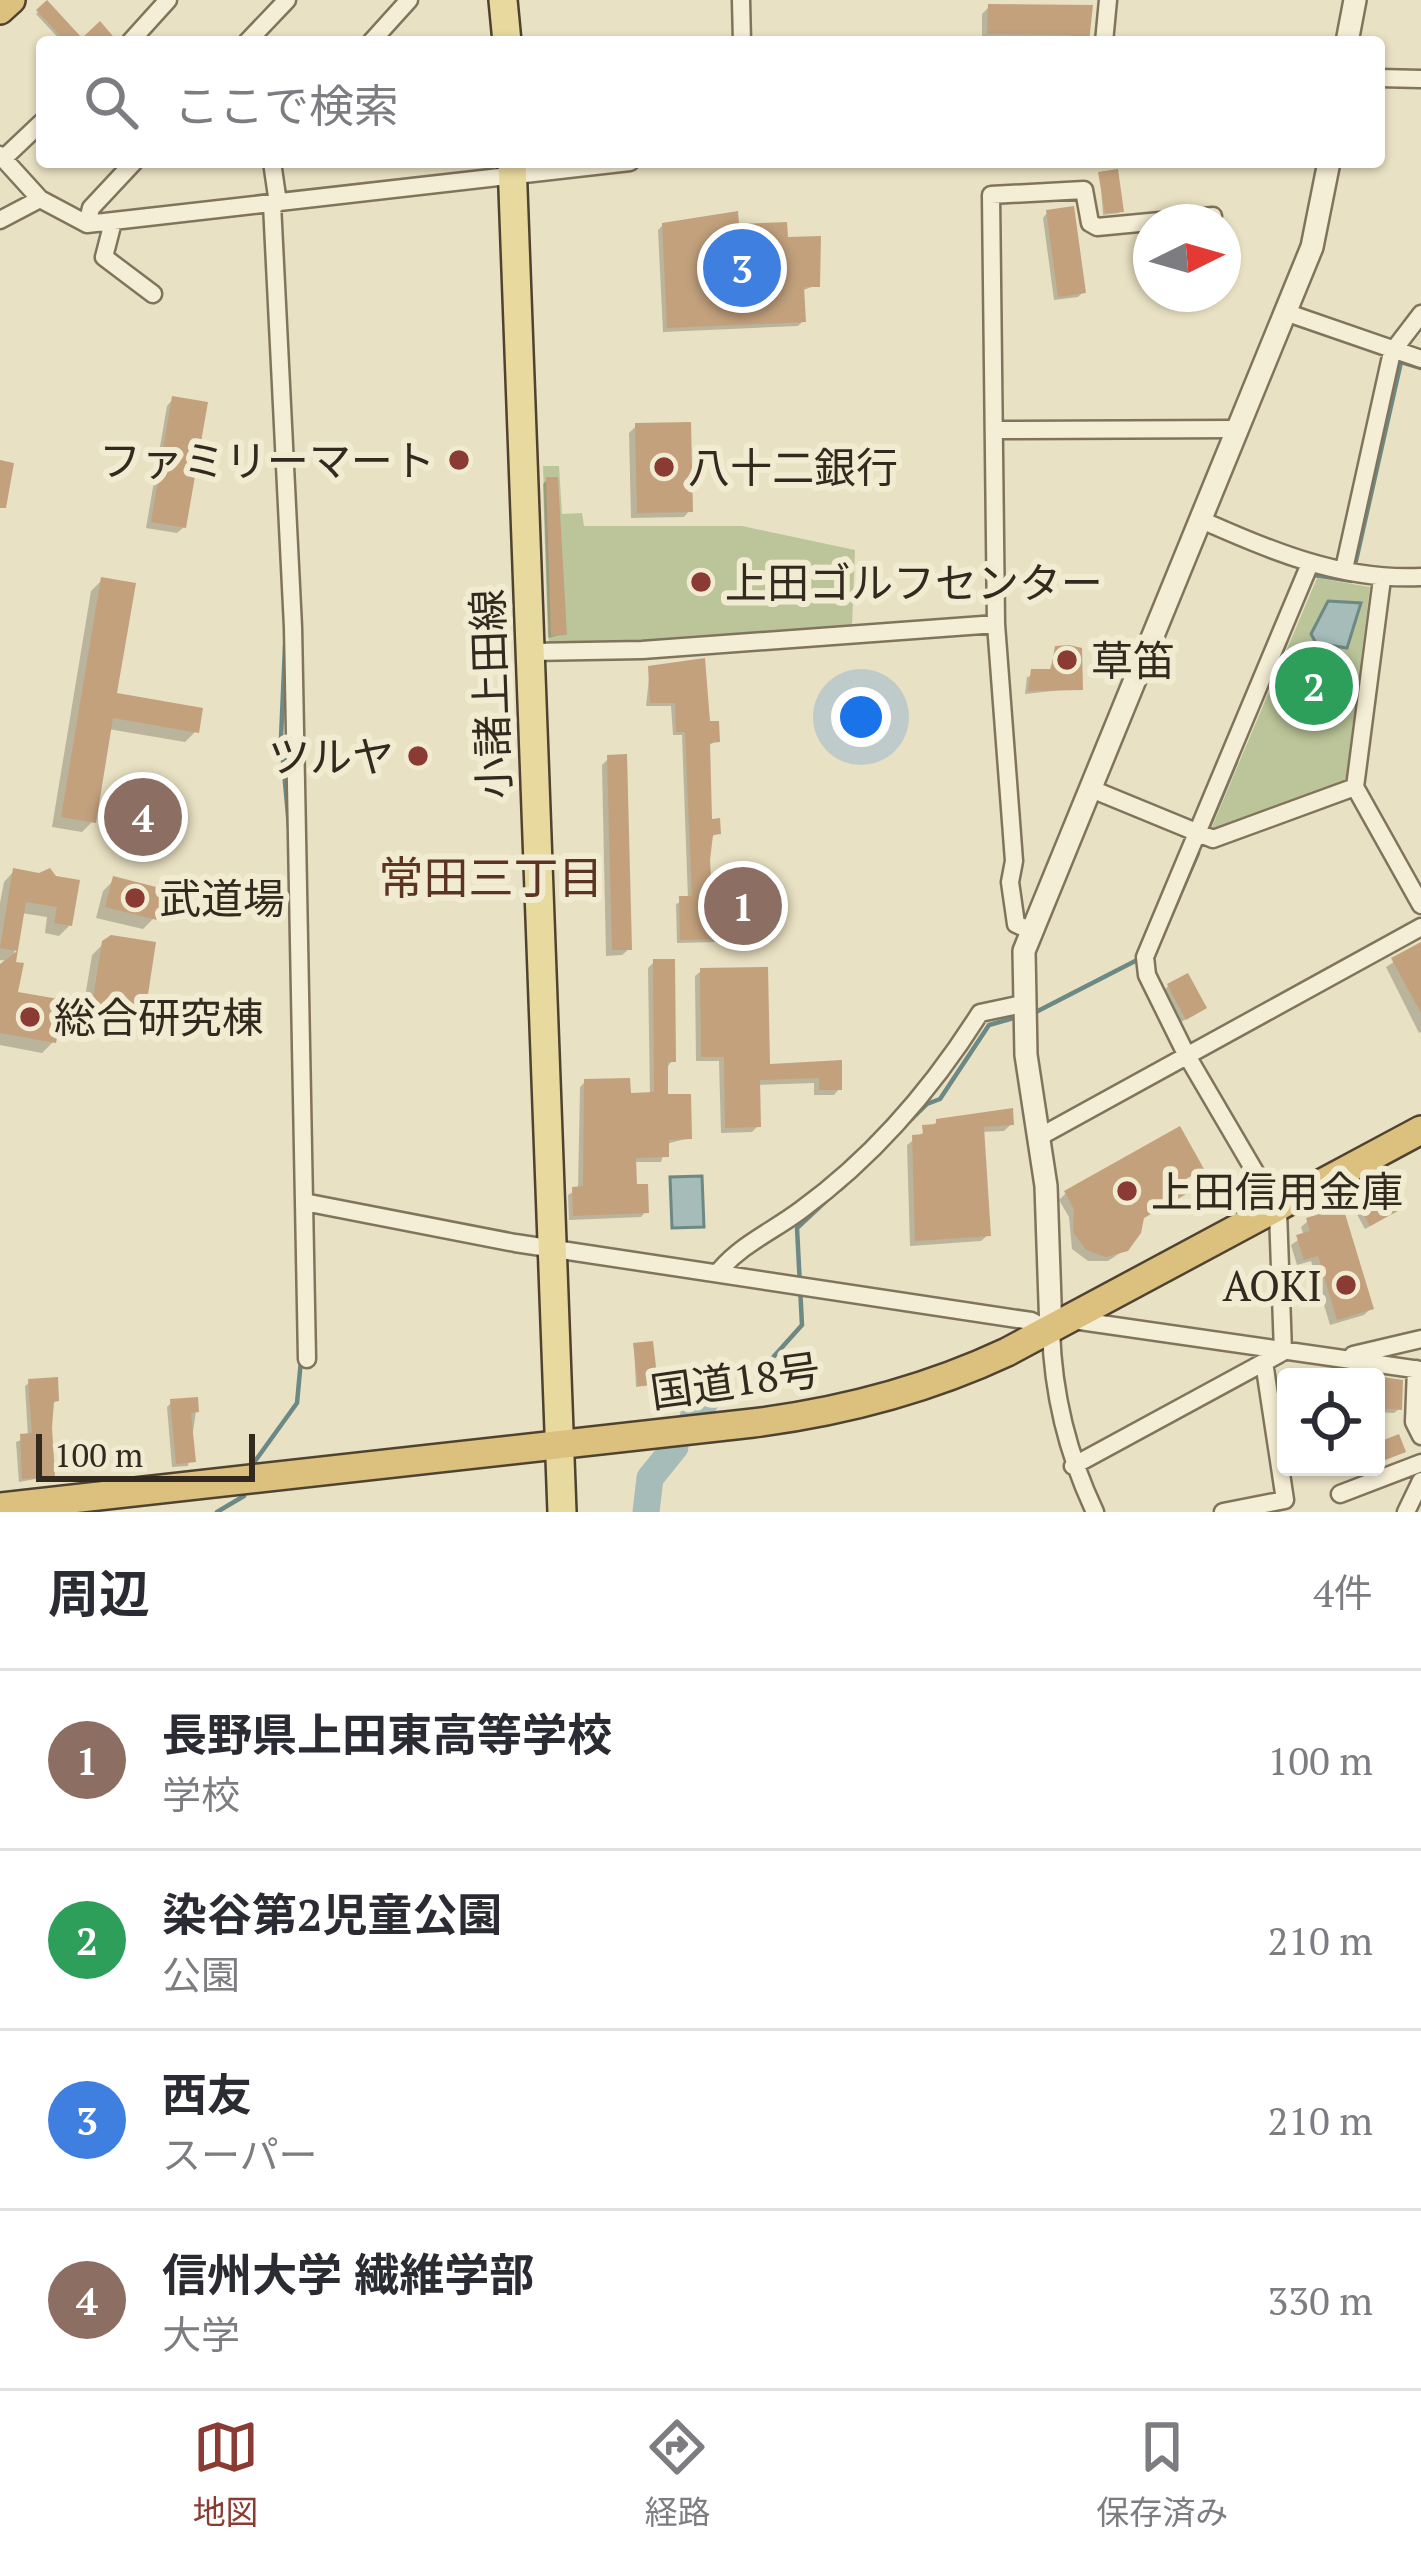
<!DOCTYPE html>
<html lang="ja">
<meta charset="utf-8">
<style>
body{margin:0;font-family:"PT Serif","Noto Sans JP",serif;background:#f7f7f7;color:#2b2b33}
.controls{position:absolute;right:36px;bottom:36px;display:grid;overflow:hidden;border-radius:12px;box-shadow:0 3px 9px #0004}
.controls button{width:108px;height:108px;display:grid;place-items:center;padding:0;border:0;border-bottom:3px solid #e1e1e2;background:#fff;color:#2b2b33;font:60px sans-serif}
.compass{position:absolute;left:1133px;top:204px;width:108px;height:108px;border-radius:50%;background:#fff;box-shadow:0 3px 9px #0004;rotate:85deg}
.scale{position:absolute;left:36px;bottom:30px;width:219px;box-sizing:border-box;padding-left:12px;border:6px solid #332a1f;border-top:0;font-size:33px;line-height:42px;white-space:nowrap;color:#332a1f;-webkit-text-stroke:9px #f1ebd2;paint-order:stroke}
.you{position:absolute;left:861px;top:717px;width:42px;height:42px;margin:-30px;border:9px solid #fff;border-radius:50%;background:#1a73e8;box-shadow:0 0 0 18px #1a73e833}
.badge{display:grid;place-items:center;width:78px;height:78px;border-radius:50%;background:#8a3b33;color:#fff;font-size:39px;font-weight:700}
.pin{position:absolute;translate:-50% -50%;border:6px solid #fff;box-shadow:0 3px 12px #0006}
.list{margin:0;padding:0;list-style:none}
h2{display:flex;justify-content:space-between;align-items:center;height:156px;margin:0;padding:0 48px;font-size:51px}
h2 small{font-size:39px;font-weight:400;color:#7c7c81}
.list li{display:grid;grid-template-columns:78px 1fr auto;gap:36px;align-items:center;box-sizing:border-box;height:180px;padding:0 48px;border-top:3px solid #e1e1e2}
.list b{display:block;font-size:45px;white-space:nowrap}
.list p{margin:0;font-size:39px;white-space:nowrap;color:#7c7c81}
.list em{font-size:39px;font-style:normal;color:#7c7c81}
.icon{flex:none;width:66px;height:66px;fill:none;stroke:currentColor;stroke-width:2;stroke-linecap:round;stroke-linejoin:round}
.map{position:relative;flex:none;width:1421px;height:1512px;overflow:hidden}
.search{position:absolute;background:#fff;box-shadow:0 3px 9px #0004;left:36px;right:36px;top:36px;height:132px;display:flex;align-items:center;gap:30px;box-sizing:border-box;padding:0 42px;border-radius:12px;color:#7c7c81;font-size:45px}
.sheet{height:876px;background:#fff}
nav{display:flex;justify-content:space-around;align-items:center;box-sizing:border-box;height:168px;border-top:3px solid #e1e1e2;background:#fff;font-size:33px;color:#7c7c81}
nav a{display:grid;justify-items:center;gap:6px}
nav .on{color:#8a3b33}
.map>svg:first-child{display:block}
.green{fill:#bcc599}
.water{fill:#a5bcb8;stroke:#6d8985;stroke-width:3}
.shadow{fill:#0003}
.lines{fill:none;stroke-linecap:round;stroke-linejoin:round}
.stream{stroke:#6d8985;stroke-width:4.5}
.river{stroke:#a5bcb8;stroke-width:27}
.building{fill:#c3a17d}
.minor-casing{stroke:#81745c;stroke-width:21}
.tertiary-casing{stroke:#81745c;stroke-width:26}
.primary-casing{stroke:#4f4230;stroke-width:32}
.trunk-casing{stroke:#4f4230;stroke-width:32}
.minor{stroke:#f5eed6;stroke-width:16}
.tertiary{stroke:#f5eed6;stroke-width:21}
.primary{stroke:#e8d99f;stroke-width:27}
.trunk{stroke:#dcc17e;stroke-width:27}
.poi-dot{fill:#8a3b33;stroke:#f1ebd2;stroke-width:4.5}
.labels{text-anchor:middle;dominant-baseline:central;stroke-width:12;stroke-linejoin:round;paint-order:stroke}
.poi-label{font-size:42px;fill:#332a1f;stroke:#f1ebd2;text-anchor:start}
.street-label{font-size:42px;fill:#332a1f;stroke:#f1ebd2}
.neighbourhood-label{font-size:45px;fill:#5b3423;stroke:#f1ebd2}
</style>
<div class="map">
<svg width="1421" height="1512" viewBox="0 0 1421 1512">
<rect width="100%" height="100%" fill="#e9e1c3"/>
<!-- green -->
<path class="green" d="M543,466H559L562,514L582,513L584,526H742L855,550L852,626L549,648Z
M1317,578L1370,587L1345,785L1215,835L1211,829Z"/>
<!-- water -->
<path class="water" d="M1328,601L1361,603L1347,648L1316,643L1311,634Z
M702,1176L704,1227L672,1228L670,1177Z"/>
<!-- shadow -->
<path class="shadow" d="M46,4L82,42H115H62L36,14Z
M989,7L1090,8L1087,42L982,39V14Z
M1100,175L1121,211L1119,213L1103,215Z
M1047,213L1083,292L1078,297L1054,300L1043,218Z
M663,225L736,228L785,240L817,285L801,291L803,321L798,326L663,332L658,230Z
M173,399L184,527L177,533L146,528L167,406Z
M636,426L690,510L684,517L631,518L629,433Z
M547,480L564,634L548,638L543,484Z
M102,580L114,696L196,731L185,742L108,729L93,821L82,832L52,827L91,591Z
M1056,649L1080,688L1025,694L1027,677L1049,672Z
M650,669L708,724L717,741L707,746L709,822L717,833L710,838L709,898L720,937L716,942L677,943L676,904L688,899L682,735H673L671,706H646Z
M609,758L629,949L622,955L606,956L602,765Z
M14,871L39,876L70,925L59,936L45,933L47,917L21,913L12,965L15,995L53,1042L42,1053L0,1045V967L8,961L0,960V903L4,882Z
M114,880L154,918L143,929L96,918L103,891Z
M104,943L142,1012L131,1023L82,1015L92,955Z
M1421,945V1032L1419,1033L1386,967Z
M654,962L673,1060L668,1066L665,1097L689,1138L666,1144L661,1162H633L634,1187L646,1211L641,1217L569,1220L568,1195L578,1189L580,1087L585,1082L628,1096L650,1095L648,968Z
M701,971L767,1067L839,1063V1089L834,1095H814V1083L757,1085L758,1126L752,1132L721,1133L719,1061H696L695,976Z
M1168,986L1199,1012L1181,1022L1164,991Z
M937,1122L1011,1124L1004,1131L981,1132L988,1235L981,1241L910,1246L907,1145Z
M1200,1168L1181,1182L1186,1191L1140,1220L1126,1249L1108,1261H1088L1072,1249L1069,1217L1059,1200L1066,1193Z
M1353,1194L1397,1211L1365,1229L1348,1198Z
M1308,1221L1370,1309L1364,1315L1330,1325L1311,1261L1297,1265L1291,1245L1304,1236L1301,1227Z
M634,1346L655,1383L652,1385L636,1387Z
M1376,1380L1399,1409L1394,1413L1376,1412Z
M30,1382L56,1400L51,1406L52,1476L19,1482L16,1442L28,1437L25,1386Z
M172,1402L196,1411L188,1466L172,1467L167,1407Z"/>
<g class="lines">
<!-- stream -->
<path class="stream" d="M1355,565L1401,362L1421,368
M1312,580L1314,575L1352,581L1353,576
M285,646L281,738L289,827
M1208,829L1236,762
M1156,950L1198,853
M1034,1013L1141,958
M841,1189L927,1104L940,1099L989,1025L1017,1017
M758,1374L802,1325L797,1228L827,1200
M253,1464L297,1403L301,1360
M217,1512L244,1496"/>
<!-- river -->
<path class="river" d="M693,1417L713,1392
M646,1512L650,1478L675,1447"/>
</g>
<!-- building -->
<path class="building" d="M47,0L82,38L100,21L118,42H66L36,10Z
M988,4L1093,5L1089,42H1071V35L987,34Z
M1118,169L1124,212L1105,213L1098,172Z
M1074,206L1086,293L1058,297L1046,210Z
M738,211L739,224L787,222L788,237L821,236L820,287H804L806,322L667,328L662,223Z
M172,396L208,402L186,528L151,522Z
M691,422L693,512L637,513L635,423Z
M0,460L14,463L6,508H0Z
M546,477H558L567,635L551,636Z
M101,577L136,583L117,693L203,708L199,733L113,718L96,823L61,817Z
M1069,645L1082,648L1083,690L1028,691L1031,669H1051L1055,646Z
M705,658L710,721H719L720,742L710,743L712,819L720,818L721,834L713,835L710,860L712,895H722L724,939L680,940L679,896H692L685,732H676L675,703H650L648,666Z
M627,754L632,950H612L607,755Z
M760,867L761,912L747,913L746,868Z
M13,868L39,873L50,868L56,876L80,880L72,926L54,923L57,907L26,902L16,962L24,963L18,992L64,1000L56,1043L0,1033V964L17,951L0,948Z
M113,876L164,889L157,920L105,907Z
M111,935L156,942L145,1014L92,1005L102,941Z
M1421,942V1013L1391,958Z
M653,959H675L676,1062H668V1094H691L692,1139L669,1140V1157L636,1158L637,1184H648L649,1213L573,1216L572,1187L583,1186L584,1079L630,1078L631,1093L654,1092Z
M768,967L770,1064L842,1060V1090H819V1078L760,1080L761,1127L725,1128L724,1057H701L700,968Z
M1188,973L1207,1008L1186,1020L1167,984Z
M1013,1108L1014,1125L984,1127L991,1236L915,1241L912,1135L923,1134L922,1125L936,1124V1119Z
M1180,1126L1204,1169L1184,1180L1190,1192L1144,1218L1141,1233L1128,1251L1106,1257L1086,1250L1073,1232L1074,1209L1064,1191Z
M1386,1172L1405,1207L1370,1226L1351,1192Z
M1343,1207L1374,1309L1337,1320L1318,1256L1304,1260L1296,1235L1310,1231L1306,1218Z
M653,1341L658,1384L638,1386L633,1343Z
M1376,1376L1403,1380L1402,1410L1376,1408Z
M58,1377L59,1401L54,1402L52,1427L55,1477L22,1479L20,1434L32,1433L28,1379Z
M198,1397L199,1412L191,1413L196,1462L176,1464L170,1399Z
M1399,1434L1406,1452L1380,1462L1376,1443Z"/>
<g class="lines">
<defs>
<path id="minor" d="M741,0L742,42
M130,42L168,0
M247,42L287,0
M371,42L409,0
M1104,42L1108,0
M1379,78L1421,79
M0,155L40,199L87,224L630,162
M3,159L42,122
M272,162L278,203
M272,204L293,627L307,1359
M0,220L40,199
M113,222L104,257L153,294
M87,224L91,208L134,162
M1285,312L1421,359
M994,430L1237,429
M1199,519C1272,551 1341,581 1421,577
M1344,569L1392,352L1421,314
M1382,579L1355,787L1421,905
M531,652L642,650L996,624
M1089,788L1213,839L1355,787
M1029,930L1016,924L1010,882L1014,861L996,624L991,195L1084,190L1090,223L1097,227L1213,216
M1041,1136L1421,927
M304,1202L515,1243L1031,1321L1051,1331C1053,1394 1068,1455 1095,1512
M720,1270C742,1244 773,1231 801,1210C875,1156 932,1089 980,1013L1023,1004
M1073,1320L1421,1370
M1283,1352L1278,1211L1186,1054L1147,975L1145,957L1309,566
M1353,1355L1421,1339
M1416,1369L1414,1422L1421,1436
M1073,1466L1283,1352
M1340,1494L1421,1463
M1223,1512L1285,1500L1264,1362
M1406,1512L1421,1481"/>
<path id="tertiary" d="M1347,42L1355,0
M1051,1331L1046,1186L1026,1055L1024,951L1312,247L1329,162"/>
<path id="primary" d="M503,0L507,42
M512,162L562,1512"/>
<path id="trunk" d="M0,10L11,0
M0,1507L753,1423C840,1412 928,1389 1007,1352L1421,1130"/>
</defs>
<!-- minor casing -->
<use href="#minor" class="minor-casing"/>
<!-- tertiary casing -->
<use href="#tertiary" class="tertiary-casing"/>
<!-- primary casing -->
<use href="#primary" class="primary-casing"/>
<!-- trunk casing -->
<use href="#trunk" class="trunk-casing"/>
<!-- minor -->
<use href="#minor" class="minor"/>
<!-- tertiary -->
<use href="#tertiary" class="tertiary"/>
<!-- primary -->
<use href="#primary" class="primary"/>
<!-- trunk -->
<use href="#trunk" class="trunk"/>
</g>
<!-- markers -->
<g class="poi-dot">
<circle cx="459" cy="460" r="12"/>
<circle cx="664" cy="467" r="12"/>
<circle cx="701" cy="582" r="12"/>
<circle cx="1067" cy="660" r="12"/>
<circle cx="418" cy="756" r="12"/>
<circle cx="135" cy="898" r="12"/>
<circle cx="30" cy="1017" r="12"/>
<circle cx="1127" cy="1191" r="12"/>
<circle cx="1346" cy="1285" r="12"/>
</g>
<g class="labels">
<!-- poi labels -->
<g class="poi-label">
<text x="435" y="460" text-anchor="end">ファミリーマート</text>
<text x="688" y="467">八十二銀行</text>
<text x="725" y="582">上田ゴルフセンター</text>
<text x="1091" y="660">草笛</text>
<text x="394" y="756" text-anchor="end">ツルヤ</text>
<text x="159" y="898">武道場</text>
<text x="54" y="1017">総合研究棟</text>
<text x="1151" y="1191">上田信用金庫</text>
<text x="1322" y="1285" text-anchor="end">AOKI</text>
</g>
<!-- street labels -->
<g class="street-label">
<text transform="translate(490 694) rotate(-92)">小諸上田線</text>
<text transform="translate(735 1380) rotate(-8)">国道18号</text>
</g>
<!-- neighbourhood labels -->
<g class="neighbourhood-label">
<text x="491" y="877">常田三丁目</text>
</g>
</g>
</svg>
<div class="controls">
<button><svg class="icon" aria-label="locate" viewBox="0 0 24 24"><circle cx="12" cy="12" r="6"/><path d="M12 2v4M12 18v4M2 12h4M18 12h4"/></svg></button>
</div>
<svg class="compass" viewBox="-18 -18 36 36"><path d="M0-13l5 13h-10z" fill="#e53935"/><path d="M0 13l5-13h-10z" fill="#7c7c81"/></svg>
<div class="scale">100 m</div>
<div class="you"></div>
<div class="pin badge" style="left:743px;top:906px;background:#8d6e63">1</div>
<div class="pin badge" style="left:1314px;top:686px;background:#2e9e5b">2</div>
<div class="pin badge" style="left:742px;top:268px;background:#3f7fe0">3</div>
<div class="pin badge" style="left:143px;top:817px;background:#8d6e63">4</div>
<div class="search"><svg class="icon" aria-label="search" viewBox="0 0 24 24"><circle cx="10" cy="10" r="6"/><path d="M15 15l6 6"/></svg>ここで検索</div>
</div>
<section class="sheet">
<h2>周辺<small>4件</small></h2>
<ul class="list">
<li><span class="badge" style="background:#8d6e63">1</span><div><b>長野県上田東高等学校</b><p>学校</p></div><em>100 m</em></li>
<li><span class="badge" style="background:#2e9e5b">2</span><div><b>染谷第2児童公園</b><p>公園</p></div><em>210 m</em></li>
<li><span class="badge" style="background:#3f7fe0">3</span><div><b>西友</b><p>スーパー</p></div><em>210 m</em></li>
<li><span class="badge" style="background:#8d6e63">4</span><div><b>信州大学 繊維学部</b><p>大学</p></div><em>330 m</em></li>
</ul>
</section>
<nav>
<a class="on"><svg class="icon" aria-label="map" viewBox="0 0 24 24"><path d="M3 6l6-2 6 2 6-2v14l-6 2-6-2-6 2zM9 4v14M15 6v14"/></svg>地図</a>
<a><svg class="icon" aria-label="directions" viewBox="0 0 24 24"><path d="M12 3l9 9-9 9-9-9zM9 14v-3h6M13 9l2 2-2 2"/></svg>経路</a>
<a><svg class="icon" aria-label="saved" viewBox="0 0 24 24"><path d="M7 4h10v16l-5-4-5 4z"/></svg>保存済み</a>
</nav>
